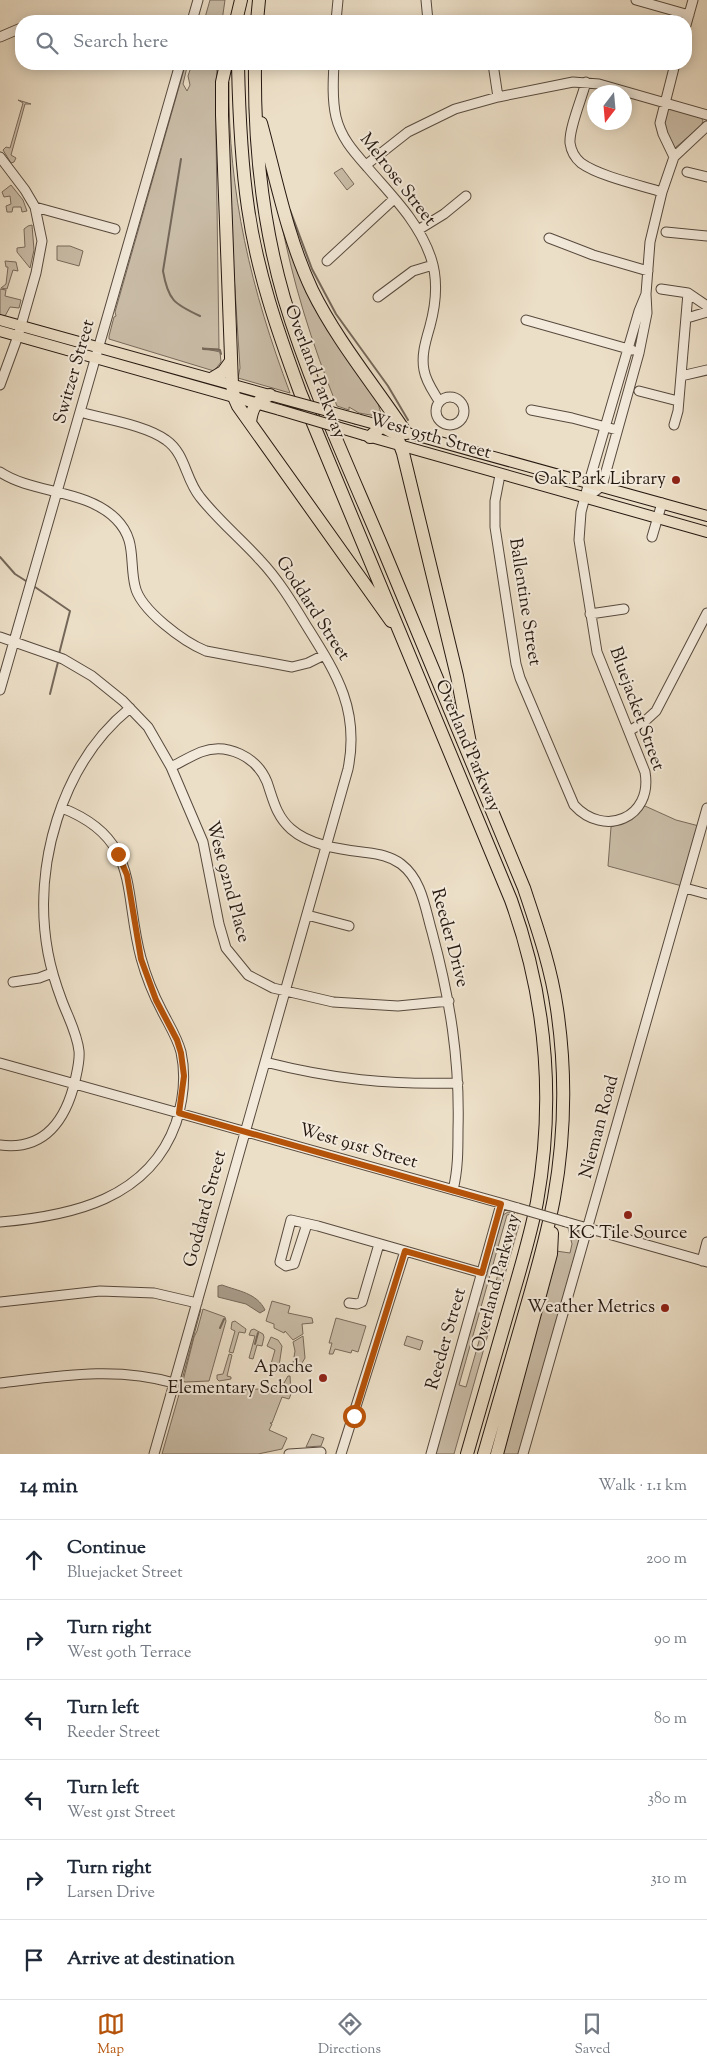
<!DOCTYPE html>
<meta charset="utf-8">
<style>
body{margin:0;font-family:"Sorts Mill Goudy",serif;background:#f2f2f3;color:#1f2937}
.compass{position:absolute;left:587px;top:85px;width:45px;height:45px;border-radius:50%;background:#fff;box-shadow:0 2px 12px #0003;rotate:196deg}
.stop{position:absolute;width:15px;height:15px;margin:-11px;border:4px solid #b45309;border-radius:50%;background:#fff}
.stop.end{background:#b45309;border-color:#fff;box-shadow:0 1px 5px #0008}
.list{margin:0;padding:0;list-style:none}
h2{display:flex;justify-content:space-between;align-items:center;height:65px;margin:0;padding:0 20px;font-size:21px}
h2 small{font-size:16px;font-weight:400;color:#747a83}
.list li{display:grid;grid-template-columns:32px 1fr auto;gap:15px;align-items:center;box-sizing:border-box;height:80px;padding:0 20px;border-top:1px solid #e0e1e3}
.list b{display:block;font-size:19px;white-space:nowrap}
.list p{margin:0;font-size:16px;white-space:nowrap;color:#747a83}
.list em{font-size:16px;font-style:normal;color:#747a83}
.icon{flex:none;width:28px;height:28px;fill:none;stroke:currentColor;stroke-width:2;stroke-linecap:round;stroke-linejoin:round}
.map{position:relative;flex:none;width:707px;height:1454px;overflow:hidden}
.search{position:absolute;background:#fff;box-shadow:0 2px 12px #0003;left:15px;right:15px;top:15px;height:55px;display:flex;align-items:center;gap:12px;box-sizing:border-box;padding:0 18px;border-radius:20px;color:#747a83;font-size:19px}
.sheet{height:545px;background:#fff}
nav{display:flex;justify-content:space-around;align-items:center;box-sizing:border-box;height:70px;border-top:1px solid #e0e1e3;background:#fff;font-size:14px;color:#747a83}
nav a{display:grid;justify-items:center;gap:2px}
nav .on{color:#b45309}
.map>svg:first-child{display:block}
.green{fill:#cabda8;stroke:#786a5c}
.water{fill:#a89b89;stroke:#746759}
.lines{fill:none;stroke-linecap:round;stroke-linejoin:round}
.stream{stroke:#746759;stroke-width:2}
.minor-casing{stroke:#574a3e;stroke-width:11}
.major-casing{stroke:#251810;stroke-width:12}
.highway-casing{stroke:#251810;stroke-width:14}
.minor{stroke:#f3eadb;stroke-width:9}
.major{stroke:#ecdfc7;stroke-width:10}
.highway{stroke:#ecdfc7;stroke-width:12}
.minor-bridge-casing{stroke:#574a3e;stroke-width:11;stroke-linecap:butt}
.major-bridge-casing{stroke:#251810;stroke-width:12;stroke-linecap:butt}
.minor-bridge{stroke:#f3eadb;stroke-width:9}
.major-bridge{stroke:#ecdfc7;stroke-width:10}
.route{stroke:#b45309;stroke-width:6}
.poi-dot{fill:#8f2418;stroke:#f3eadb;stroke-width:2}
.labels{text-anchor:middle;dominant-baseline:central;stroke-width:4;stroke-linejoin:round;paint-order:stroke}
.street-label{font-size:18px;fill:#251810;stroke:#f3eadb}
.poi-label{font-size:18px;fill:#251810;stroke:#f3eadb;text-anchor:end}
</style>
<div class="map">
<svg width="707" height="1454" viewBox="0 0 707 1454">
<rect width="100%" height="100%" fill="#ecdfc7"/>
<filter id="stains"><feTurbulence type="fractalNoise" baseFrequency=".004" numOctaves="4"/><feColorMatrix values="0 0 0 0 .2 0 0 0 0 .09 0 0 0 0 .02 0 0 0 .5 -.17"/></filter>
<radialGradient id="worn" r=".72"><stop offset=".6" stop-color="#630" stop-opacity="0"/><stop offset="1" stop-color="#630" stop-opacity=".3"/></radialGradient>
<!-- green -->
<path class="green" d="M210,0H225L222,21H204Z
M192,64H217L216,134L219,349L202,348L220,352L221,362L214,371L109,339V336L114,317L116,316L115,312L185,66L187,67L183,84L187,91L190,85L188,76Z
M226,81L229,82C228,194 251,289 290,393L238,378L240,368L230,212Z
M18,100L31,104H25L11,155L16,158L14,162L11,163L3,150L6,147L10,148L23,103Z
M668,108L701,117L703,121L701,126L675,148L663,126Z
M342,168L354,184L347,190L334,173Z
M11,185L23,200L27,211L22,212L21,207H13L12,212H7L6,206L11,204L10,196L4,197L2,192Z
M280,215L290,241L377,400L382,417L359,413L349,407V410L337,406C312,344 292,281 280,215Z
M32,225L34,250L30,268L17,252V248L25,247L24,229L28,226Z
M57,246H70L83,251L79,266L57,260Z
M5,261L16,262L18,271L13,270L7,289L1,288L6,284L8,267H6Z
M0,289L6,290L5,296L21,300L19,308L10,307L5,316L0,315Z
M645,806L676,820L699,826L682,886L608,866L611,827L632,819Z
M508,1212L515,1213L507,1215L459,1385L466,1387L510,1232L519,1225L454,1454H435L503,1215Z
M568,1228L579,1232L580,1238L519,1454H502L556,1251L570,1253L572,1244Z
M272,1301L290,1306L288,1313L312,1318L313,1323L302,1324L303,1334L293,1340L285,1331L284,1333L274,1328V1324L266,1321Z
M201,1309L182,1380L180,1375L198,1312Z
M203,1309L225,1317L226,1321L209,1381L185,1382L183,1381L194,1337L197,1331Z
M336,1318L366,1326L358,1352L352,1350L351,1353L335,1349L333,1354H329L332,1343H329Z
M235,1321L246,1329L245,1333L239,1332L233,1353L229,1352L235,1331L231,1329L232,1322Z
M254,1329L263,1334L264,1337L262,1346L257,1345L253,1359L249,1358L255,1336L249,1335L251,1330Z
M303,1336L305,1358L299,1368L293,1363L295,1351L293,1342Z
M407,1336L423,1341L420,1350L404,1345Z
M271,1337L278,1340L282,1346L279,1366L271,1364L275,1350L267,1346Z
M229,1354L232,1355L227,1376L231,1377V1379L219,1381L217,1379V1375L223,1374Z
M288,1376H290L291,1394L289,1399L282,1397L272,1423H270L272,1424L269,1430L287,1438L282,1449L258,1454H162L180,1391L262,1389L264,1392L278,1387L281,1390L286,1385L284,1383Z
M312,1434L324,1438L321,1446L306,1447Z"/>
<!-- water -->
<path class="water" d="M222,1285C238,1291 257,1293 265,1310L260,1313L246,1304L218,1297V1286Z"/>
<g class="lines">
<!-- stream -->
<path class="stream" d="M181,159L163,271C168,300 174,304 200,316
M290,210L312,269L336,314L388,386L408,420
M203,349L220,350L221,354
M0,557L15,574L26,581
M35,587L70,611L59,654
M50,694L58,662
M220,1328L224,1319
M255,1344L258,1333"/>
<defs>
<path id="minor" d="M426,0L428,21
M636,0L689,15
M192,21L198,0
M336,21L338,0
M686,25L693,0
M0,37L21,28
M334,64C333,81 332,100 336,117C341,138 354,152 368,168C392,196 419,222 431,258C438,279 436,304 430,326C426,340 421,355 424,370C426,382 433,391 439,401
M493,64L498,97
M586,82C582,98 569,128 570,143C571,150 575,158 581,163C599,176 639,185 662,192
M0,157L25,190L35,207L42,241L36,273L18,336L0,385
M674,157L663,134L660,123L675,64
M366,165L408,132L455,109L498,97L573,82L599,84L707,115
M687,172L707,177
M35,207L115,229
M418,230L444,214L466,196
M666,232L707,236
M549,238L593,255L648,271
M327,261L394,199
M661,289L688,293
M378,297L413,271L433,265
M687,318L707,312
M526,320L632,350
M681,376L707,370
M639,391L678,401
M436 411a14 14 0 1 1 28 0a14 14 0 1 1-28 0Z
M531,410L572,418L617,430
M80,412C104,419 146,425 166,440C186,454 185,479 200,497C218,520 241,539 260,560C278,579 292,602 306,625C336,673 360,709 348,769L154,1454
M674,425L678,411L688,293L707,306
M0,472C33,494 86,489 116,519C137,540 129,561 135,586C140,610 184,642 206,651L292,667L308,663L324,655
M500,475L495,501V527L516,664L520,678L574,805C604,838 653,818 645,772L597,652L579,540L581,512L589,482L639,311L646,294
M586,498L602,486L639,353L647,313L646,294L650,242L662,192L674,157L707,126
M652,537L662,503
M590,614L624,609
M0,637L63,659L92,676L123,701L148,727L171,767L203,842L219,924L226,948L248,975L273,988L333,1002L398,1006L449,1001
M0,690L180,64
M629,731L644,722L656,711L707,613
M171,767C181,762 191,756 201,752C227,742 257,757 267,782C273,799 276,816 291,829C309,845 338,849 362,852C376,854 389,855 401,864C422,880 425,908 432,932C450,999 460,1060 458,1130C458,1150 458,1170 453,1190
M685,888L707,894
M307,915L349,926
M13,982L39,978L52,973
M265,1062C332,1079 389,1085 458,1083
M0,1063L518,1208
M0,1145C45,1151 66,1119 75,1081C77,1071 80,1061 79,1051C77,1033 68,1017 62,1001C56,985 51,969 48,953C32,867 61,764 130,708
M0,1222C72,1216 149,1199 176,1123C183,1101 186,1075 181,1052C177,1037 169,1025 162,1011C153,994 146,976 141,958C123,892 141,839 62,808
M566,1222L707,1262
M307,1224L294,1264L286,1266L280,1262L291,1220L318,1226L482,1273
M702,1261L707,1242
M0,1302L100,1291L154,1293L197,1303
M349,1303L357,1304L362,1302L379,1244
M0,1383C59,1376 116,1366 174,1383
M289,1454L321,1452
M341,1454L405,1251
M431,1454L501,1204
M523,1454L707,808"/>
<path id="major" d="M0,320L273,396
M0,331L280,410
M357,419L707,516
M364,435L707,532"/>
<path id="highway" d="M236,21L241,0
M257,21L259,0
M226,64L222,82V115L232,384L234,397L238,406L391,621
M238,64C239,112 241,160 248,208C257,272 278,332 300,392L511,900C546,997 555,1100 537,1202C530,1238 519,1273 509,1308C495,1357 481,1405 467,1454
M255,64C254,143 262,222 284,298C310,385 349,468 384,551C431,663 478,775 524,888C537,927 551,967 557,1009C566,1070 565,1136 554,1198C547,1236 536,1274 525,1312C511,1359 498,1407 484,1454
M261,123C276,178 287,237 312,290C337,341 375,386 406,433
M213,378L223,372L231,361
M250,422C252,407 256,401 270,395
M382,426L396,434L403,453L457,676L470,743
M370,437L382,426L385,420
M497,1454L551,1254L552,1233"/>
</defs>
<!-- minor casing -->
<use href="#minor" class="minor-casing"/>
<!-- major casing -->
<use href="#major" class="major-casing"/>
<!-- highway casing -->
<use href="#highway" class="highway-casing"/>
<!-- minor -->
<use href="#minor" class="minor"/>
<!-- major -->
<use href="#major" class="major"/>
<!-- highway -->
<use href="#highway" class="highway"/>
<defs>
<path id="minor-bridge" d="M518,1208L566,1222"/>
<path id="major-bridge" d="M273,396L357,419
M280,410L364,435"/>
</defs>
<!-- minor-bridge casing -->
<use href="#minor-bridge" class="minor-bridge-casing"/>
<!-- major-bridge casing -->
<use href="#major-bridge" class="major-bridge-casing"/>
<!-- minor-bridge -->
<use href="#minor-bridge" class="minor-bridge"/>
<!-- major-bridge -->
<use href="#major-bridge" class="major-bridge"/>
</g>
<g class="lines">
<!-- route -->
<path class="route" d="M118,854L127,875L141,959L156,1000L177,1040L181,1053L184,1076L179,1113L501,1204L482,1273L405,1251L354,1416"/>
</g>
<!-- markers -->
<g class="poi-dot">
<circle cx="676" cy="480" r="5"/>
<circle cx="628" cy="1215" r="5"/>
<circle cx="665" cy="1308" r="5"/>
<circle cx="323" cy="1378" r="5"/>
</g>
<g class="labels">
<!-- street labels -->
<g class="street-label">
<text transform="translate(397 180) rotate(52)">Melrose Street</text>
<text transform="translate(75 372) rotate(-74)">Switzer Street</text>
<text transform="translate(314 372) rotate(69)">Overland Parkway</text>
<text transform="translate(430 437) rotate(16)">West 95th Street</text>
<text transform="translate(524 602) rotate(81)">Ballentine Street</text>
<text transform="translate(312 609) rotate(57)">Goddard Street</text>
<text transform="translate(636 709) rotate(70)">Bluejacket Street</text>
<text transform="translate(467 746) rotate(67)">Overland Parkway</text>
<text transform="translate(227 882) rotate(75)">West 92nd Place</text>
<text transform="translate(449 938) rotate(75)">Reeder Drive</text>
<text transform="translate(600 1127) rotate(-75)">Nieman Road</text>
<text transform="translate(358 1147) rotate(16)">West 91st Street</text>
<text transform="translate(206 1209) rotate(-75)">Goddard Street</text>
<text transform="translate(497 1283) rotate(-75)">Overland Parkway</text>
<text transform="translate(447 1339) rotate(-74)">Reeder Street</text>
</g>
<!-- poi labels -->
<g class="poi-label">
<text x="666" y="480">Oak Park Library</text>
<text x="628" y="1234" text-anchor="middle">KC Tile Source</text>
<text x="655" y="1308">Weather Metrics</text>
<text x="313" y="1368">Apache<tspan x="313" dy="21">Elementary School</tspan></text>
</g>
</g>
<rect width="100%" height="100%" filter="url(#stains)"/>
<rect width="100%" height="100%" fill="url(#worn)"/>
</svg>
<svg class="compass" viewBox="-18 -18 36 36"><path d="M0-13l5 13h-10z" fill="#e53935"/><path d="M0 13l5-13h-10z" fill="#747a83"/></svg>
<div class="stop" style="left:354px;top:1416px"></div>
<div class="stop end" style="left:118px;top:854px"></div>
<div class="search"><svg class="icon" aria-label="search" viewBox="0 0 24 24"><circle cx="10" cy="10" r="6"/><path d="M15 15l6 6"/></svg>Search here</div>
</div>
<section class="sheet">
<h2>14 min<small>Walk · 1.1 km</small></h2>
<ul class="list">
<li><svg class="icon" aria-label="ahead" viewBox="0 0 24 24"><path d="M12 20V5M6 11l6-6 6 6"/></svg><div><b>Continue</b><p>Bluejacket Street</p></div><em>200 m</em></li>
<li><svg class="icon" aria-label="right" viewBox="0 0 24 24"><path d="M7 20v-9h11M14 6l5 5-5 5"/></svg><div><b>Turn right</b><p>West 90th Terrace</p></div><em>90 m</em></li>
<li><svg class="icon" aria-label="left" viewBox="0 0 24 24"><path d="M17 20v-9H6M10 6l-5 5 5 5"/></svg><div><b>Turn left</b><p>Reeder Street</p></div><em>80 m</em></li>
<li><svg class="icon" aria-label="left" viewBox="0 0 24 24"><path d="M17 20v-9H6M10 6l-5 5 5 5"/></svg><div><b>Turn left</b><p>West 91st Street</p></div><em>380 m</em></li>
<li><svg class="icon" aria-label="right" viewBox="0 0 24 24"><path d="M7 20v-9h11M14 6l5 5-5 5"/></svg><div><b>Turn right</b><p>Larsen Drive</p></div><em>310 m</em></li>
<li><svg class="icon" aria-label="arrive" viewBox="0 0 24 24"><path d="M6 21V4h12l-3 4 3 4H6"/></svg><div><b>Arrive at destination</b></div></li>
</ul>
</section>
<nav>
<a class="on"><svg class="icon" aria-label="map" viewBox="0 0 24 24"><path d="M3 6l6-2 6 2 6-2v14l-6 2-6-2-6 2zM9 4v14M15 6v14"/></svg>Map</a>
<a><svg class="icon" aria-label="directions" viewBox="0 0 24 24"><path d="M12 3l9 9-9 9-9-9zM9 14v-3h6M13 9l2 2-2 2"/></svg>Directions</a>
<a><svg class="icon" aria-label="saved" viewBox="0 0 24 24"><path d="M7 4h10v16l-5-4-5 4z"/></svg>Saved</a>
</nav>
